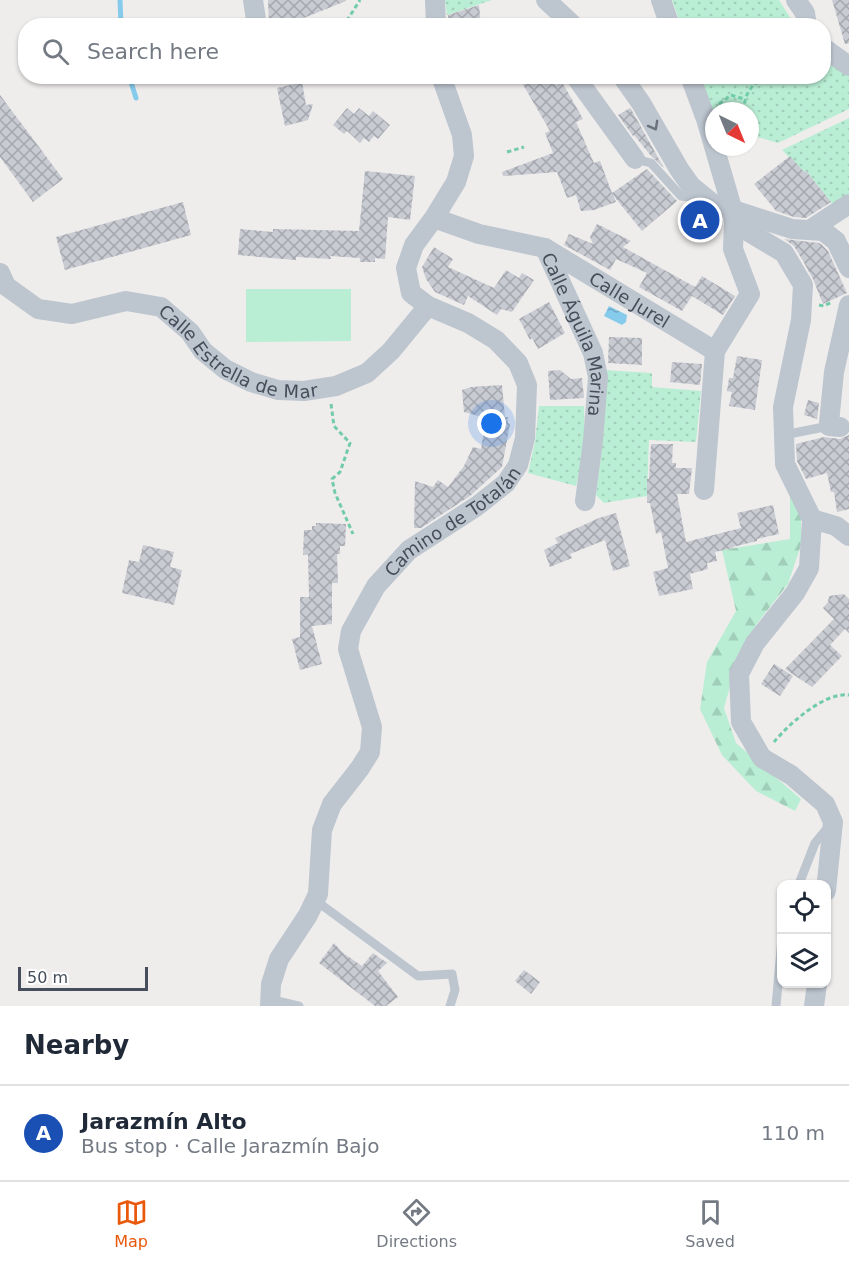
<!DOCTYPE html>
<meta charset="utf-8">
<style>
body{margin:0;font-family:"DejaVu Sans",sans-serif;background:#f2f2f3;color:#1f2937}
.controls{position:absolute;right:18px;bottom:18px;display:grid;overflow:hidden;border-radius:12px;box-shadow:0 2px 4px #0004}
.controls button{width:54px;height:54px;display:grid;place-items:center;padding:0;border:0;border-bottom:2px solid #e0e1e3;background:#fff;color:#1f2937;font:30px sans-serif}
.compass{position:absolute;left:705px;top:102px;width:54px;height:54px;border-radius:50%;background:#fff;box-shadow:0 2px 4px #0004;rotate:137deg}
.scale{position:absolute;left:18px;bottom:15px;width:130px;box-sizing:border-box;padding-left:6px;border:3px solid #454e5a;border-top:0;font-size:16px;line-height:21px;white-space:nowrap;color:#454e5a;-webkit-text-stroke:4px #fff;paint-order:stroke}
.you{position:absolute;left:492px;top:424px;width:21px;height:21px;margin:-15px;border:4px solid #fff;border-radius:50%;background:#1a73e8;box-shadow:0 0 0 9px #1a73e833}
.badge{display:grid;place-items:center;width:39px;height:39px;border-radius:50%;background:#ea580c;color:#fff;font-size:20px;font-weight:700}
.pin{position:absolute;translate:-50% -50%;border:3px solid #fff;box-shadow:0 2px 6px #0006}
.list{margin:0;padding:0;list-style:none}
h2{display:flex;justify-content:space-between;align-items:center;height:78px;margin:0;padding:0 24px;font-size:26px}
h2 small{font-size:20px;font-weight:400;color:#747a83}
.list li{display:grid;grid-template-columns:39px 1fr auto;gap:18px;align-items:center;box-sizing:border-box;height:96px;padding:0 24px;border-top:2px solid #e0e1e3}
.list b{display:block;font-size:22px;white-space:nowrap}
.list p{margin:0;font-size:20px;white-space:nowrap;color:#747a83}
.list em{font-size:20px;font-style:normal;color:#747a83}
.icon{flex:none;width:33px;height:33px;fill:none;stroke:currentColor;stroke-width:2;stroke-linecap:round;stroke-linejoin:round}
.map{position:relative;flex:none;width:849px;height:1006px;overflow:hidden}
.search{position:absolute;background:#fff;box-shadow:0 2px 4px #0004;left:18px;right:18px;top:18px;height:66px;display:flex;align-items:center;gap:15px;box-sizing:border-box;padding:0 21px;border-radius:24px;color:#747a83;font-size:22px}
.sheet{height:174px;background:#fff}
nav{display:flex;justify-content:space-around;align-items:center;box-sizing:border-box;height:84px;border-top:2px solid #e0e1e3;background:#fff;font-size:16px;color:#747a83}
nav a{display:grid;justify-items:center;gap:3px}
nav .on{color:#ea580c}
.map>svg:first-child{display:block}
.grass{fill:url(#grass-dots)}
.forest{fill:url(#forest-firs)}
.garden{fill:#b9eed4}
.water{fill:url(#water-ripples)}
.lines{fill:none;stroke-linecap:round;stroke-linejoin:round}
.stream{stroke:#86cbec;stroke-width:5}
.building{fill:url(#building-cross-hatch)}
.path{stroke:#72ccaa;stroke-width:3;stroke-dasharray:4.5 3;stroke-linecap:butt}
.service{stroke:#bdc5cf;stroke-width:9}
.minor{stroke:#bdc5cf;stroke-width:20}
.oneway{stroke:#69727d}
.labels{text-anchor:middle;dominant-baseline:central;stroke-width:4.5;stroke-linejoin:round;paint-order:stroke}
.street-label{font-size:18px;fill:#454e5a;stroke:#fff}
</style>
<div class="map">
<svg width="849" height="1006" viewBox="0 0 849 1006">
<defs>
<pattern id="grass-dots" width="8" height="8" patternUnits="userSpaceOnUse" patternTransform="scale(1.5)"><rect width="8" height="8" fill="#b9eed4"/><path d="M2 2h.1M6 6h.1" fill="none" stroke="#a0ceb8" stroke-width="1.8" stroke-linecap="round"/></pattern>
<pattern id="forest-firs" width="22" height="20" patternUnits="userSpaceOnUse" patternTransform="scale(1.5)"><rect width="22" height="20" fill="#b9eed4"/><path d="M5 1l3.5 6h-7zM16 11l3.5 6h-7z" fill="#a0ceb8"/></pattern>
<pattern id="water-ripples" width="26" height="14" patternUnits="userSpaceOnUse" patternTransform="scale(1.5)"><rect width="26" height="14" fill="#86cbec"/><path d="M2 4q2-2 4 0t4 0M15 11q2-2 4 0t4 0" fill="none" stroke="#6fa7c2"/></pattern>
<pattern id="building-cross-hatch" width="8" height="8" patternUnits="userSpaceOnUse" patternTransform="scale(1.5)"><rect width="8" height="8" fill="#c9cbd3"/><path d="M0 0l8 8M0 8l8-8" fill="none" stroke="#a5a7ae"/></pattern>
</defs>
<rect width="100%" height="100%" fill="#efedec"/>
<!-- grass -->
<path class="grass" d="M445,0H492L447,15Z
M672,0H779L795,25H681Z
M824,55L849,75V109L778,143L754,136L750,137V111H714V114L700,77L824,76Z
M849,118V198L835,207L806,171L804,172L782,150Z
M605,370L652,373V387L701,391L696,442L649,440L647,496L604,503L596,495L603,441Z
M539,406H584L585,449L576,486L528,473L535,442Z"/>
<!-- forest -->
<path class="forest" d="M790,488L801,511V545L788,584L758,622L740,651L724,708L736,743L801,799L795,811L756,791L722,755L700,709L707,662L736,611L722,550L790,539Z"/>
<!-- garden -->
<path class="garden" d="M246,289H351V341L246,342Z"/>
<!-- water -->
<path class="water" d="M609,306L627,315L626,322L622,325L604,316Z"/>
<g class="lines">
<!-- stream -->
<path class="stream" d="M120,0L121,26
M129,76L136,98"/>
</g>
<!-- building -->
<path class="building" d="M268,0H346V1L284,26H269Z
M832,0H849V43L845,44Z
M479,5L481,26H448V15Z
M518,76H552L556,85L562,82L583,119L576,122L594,163L600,161L612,193L647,169L677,201L642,231L613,195L616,202L594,210L581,211L576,195L567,198L557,172L503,176L502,172L553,153L545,133L550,131Z
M302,82L306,105L313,104L308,120L285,126L277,88Z
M0,95L63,179L33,202L0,157Z
M347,108L354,114L359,108L369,116L373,111L390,125L378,139L374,136L369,142L364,138L360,143L347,131L344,134L333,125Z
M630,108L631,109L664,168L651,156L634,135L633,136L618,115Z
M790,156L804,172L806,171L831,202L806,218L794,217L776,211L754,184Z
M365,171L415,176L410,220L388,217L385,259L375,258V262H360V258L330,256L331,259L296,257V260L238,255L240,229L273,232V229L359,231Z
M183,202L191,235L65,270L56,237Z
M597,224L631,241L623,247L695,287L702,276L735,296L723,315L692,296L682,311L639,287L647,273L616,259L610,270L564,245L569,234L593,244L590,237Z
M784,239L819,243L822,245L828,251L847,293L823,304L813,279L803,261L794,246Z
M434,247L453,259L448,267L494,288L506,270L519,278L522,273L534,280L512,312L501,309L497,315L468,296L464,305L435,292L426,279L422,267Z
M549,302L565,333L538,349L532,338L530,340L519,319Z
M609,337L642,338V365L608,363Z
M737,356L762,360L755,410L729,406L732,392L727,391L729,378H733Z
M672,362L702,364L700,385L670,382Z
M560,370L571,379L582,378L584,398L550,400L548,371Z
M502,385L505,417H508V423L510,424L502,467L470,496L421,528H414L415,481L433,487L438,480L448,487L464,466L473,447L481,449L486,418L464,412L462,390L471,387Z
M808,400L819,403L817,419L804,415Z
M849,435V509L837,512L834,492H831L827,473L806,479L797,461L796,444L824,437L840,439Z
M651,444H673L672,463H676V468H692L689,494H677L686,542L741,528L737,513L773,505L779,534L757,539V541L733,547V548L715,552L717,561L707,563L708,569L690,574L693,589L659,596L653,572L668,568L661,532L656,534L650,503H647V479H649Z
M616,513L630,566L613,571L605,540L570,554L572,558L550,567L544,550L558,543L555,538L599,518Z
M316,523L346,524L345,546H340V554H337L338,583H332V624L312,626L322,664L300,670L292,639L300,637V597H309L308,555H303L304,530H312V526H316Z
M143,545L174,552L170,567L182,570L174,605L122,593L129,560L139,562Z
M844,594L849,599V633L845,629L830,645L842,656L812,687L785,669L834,619L823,608L828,602L829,596Z
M774,664L793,676L780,696L761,684Z
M334,943L343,953L362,966L373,953L387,963L378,971L398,997L386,1006H375L319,963Z
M524,970L540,982L531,994L515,981Z"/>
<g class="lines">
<!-- path -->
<path class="path" d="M333,26L346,22L360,0
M719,104L731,95L744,99
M744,111C744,92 753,81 772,76
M507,152L524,147
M819,305L824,306L832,302
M331,404L334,426L350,443L340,472L332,479L335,493L353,534
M774,742C789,724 824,692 849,695"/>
<!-- service -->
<path class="service" d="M635,159L651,163L681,196L700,198
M784,435L829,426
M799,884L815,843L829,826
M315,900L418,976L452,974L455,990L450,1006
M270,999L299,1006
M776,1006L782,939"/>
<!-- minor -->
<g class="minor">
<path d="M253,0L257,26"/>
<path d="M435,0L436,26"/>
<path d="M546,0L574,26"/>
<path d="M661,0L670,26"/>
<path d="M796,0L805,13L807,26"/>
<path d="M824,48L849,66"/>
<path d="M575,76L635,159"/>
<path d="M622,76L641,103L679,169L691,186L712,203L792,229L823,231L836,241L849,268"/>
<path d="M690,76L706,119L732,208L734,223L784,253L803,285L801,320L783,407L785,464L812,519L809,568L795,593L755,643L739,674L741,722L762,758L791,775L825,804L833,822L826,891"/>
<path id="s1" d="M434,218L479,234L545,248L593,353L598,377L593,441L585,501"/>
<path d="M811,229L849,204"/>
<path id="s2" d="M545,248L715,351L704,490"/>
<path id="s3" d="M0,273L6,286L38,309L72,314L126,301L161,307L190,332L203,351L225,369L251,382L278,390L304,391L336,386L367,373L391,351L428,306"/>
<path d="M715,351L750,294L733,249L734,223"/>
<path d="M840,427L829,426V423L834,372L849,305"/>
<path d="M812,519L836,526L849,536"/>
<path id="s4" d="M270,1006L271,984L279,959L308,915L318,894L322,830L332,804L360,768L370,752L372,727L348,649L351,631L376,586L409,550L477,506L506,483L518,465L525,438L527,385L518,363L496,340L468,323L428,306L411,293L406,268L414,245L434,218L456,182L464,156L462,135L441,76"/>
<path d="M814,1006L817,984"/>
</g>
</g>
<!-- one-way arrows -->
<defs><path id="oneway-chevron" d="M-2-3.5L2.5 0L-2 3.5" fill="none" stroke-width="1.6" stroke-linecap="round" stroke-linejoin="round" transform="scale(1.5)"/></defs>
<use class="oneway" href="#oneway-chevron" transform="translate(654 126) rotate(61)"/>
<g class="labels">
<!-- street labels -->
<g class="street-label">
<text stroke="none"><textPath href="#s2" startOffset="99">Calle Jurel</textPath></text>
<text stroke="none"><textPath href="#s1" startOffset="208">Calle Águila Marina</textPath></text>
<text stroke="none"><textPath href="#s3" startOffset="273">Calle Estrella de Mar</textPath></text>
<text stroke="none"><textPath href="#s4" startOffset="558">Camino de Totalán</textPath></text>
</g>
</g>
</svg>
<div class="controls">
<button><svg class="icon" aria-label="locate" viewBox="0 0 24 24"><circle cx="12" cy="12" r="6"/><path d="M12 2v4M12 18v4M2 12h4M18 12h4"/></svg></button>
<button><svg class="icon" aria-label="layers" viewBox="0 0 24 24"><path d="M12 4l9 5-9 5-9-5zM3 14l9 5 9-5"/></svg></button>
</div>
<svg class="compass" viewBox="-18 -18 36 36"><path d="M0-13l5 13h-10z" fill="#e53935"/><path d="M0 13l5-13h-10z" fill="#747a83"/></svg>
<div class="scale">50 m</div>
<div class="you"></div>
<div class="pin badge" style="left:700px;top:220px;background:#1a4fb4">A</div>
<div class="search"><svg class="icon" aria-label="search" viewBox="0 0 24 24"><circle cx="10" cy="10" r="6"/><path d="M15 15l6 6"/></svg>Search here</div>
</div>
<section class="sheet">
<h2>Nearby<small></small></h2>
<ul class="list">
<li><span class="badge" style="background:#1a4fb4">A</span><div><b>Jarazmín Alto</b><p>Bus stop · Calle Jarazmín Bajo</p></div><em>110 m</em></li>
</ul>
</section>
<nav>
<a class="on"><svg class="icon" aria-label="map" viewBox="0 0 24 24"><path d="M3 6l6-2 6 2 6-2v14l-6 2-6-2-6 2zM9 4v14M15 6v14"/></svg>Map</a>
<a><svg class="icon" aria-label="directions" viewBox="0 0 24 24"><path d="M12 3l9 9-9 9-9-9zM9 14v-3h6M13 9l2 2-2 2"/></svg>Directions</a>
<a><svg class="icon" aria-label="saved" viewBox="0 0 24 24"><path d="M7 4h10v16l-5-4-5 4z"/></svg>Saved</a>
</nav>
